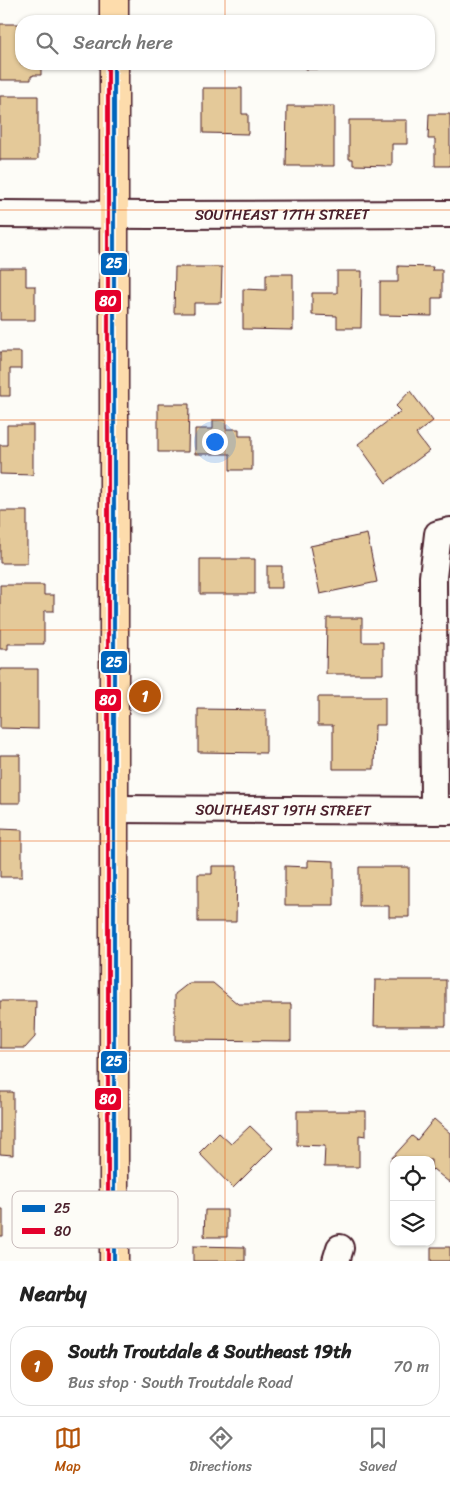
<!DOCTYPE html>
<meta charset="utf-8">
<style>
body{margin:0;font-family:Sriracha,sans-serif;background:#f6f6f6;color:#222}
.controls{position:absolute;right:15px;bottom:15px;display:grid;overflow:hidden;border-radius:10px;box-shadow:0 1px 4px #0004}
.controls button{width:45px;height:45px;display:grid;place-items:center;padding:0;border:0;border-bottom:1px solid #e0e0e0;background:#fff;color:#222;font:25px sans-serif}
.you{position:absolute;left:214px;top:441px;width:18px;height:18px;margin:-12px;border:4px solid #fff;border-radius:50%;background:#1a73e8;box-shadow:0 0 0 8px #1a73e833}
.badge{display:grid;place-items:center;width:32px;height:32px;border-radius:50%;background:#b45309;color:#fff;font-size:16px;font-weight:700}
.pin{position:absolute;translate:-50% -50%;border:2px solid #fff;box-shadow:0 1px 5px #0006}
.list{margin:0;padding:0;list-style:none}
h2{display:flex;justify-content:space-between;align-items:center;height:65px;margin:0;padding:0 20px;font-size:21px}
h2 small{font-size:16px;font-weight:400;color:#767676}
.list li{display:grid;grid-template-columns:32px 1fr auto;gap:15px;align-items:center;box-sizing:border-box;height:80px;margin:0 10px 10px;padding:0 10px;border:1px solid #e0e0e0;border-radius:20px}
.list b{display:block;font-size:19px;white-space:nowrap}
.list p{margin:0;font-size:16px;white-space:nowrap;color:#767676}
.list em{font-size:16px;font-style:normal;color:#767676}
.icon{flex:none;width:28px;height:28px;fill:none;stroke:currentColor;stroke-width:2;stroke-linecap:round;stroke-linejoin:round}
.map{position:relative;flex:none;width:450px;height:1261px;overflow:hidden}
.search{position:absolute;background:#fff;box-shadow:0 1px 4px #0004;left:15px;right:15px;top:15px;height:55px;display:flex;align-items:center;gap:12px;box-sizing:border-box;padding:0 18px;border-radius:20px;color:#767676;font-size:19px}
.sheet{height:155px;background:#fff}
nav{display:flex;justify-content:space-around;align-items:center;box-sizing:border-box;height:70px;border-top:1px solid #e0e0e0;background:#fff;font-size:14px;color:#767676}
nav a{display:grid;justify-items:center;gap:2px}
nav .on{color:#b45309}
.map>svg:first-child{display:block}
.building{fill:#e4c999;stroke:#4a1f2b}
.lines{fill:none;stroke-linecap:round;stroke-linejoin:round}
.minor-casing{stroke:#4a1f2b;stroke-width:30}
.major-casing{stroke:#4a1f2b;stroke-width:31}
.minor{stroke:#fdfcf7;stroke-width:26}
.major{stroke:#fddcac;stroke-width:28}
.bus-1-casing{stroke:#fdfcf7;stroke-width:8}
.bus-2-casing{stroke:#fdfcf7;stroke-width:8}
.bus-1{stroke:#0065bd;stroke-width:4}
.bus-2{stroke:#e4002b;stroke-width:4}
.grid{fill:none;stroke:#e8590c;stroke-width:1;stroke-opacity:0.55}
.labels{text-anchor:middle;dominant-baseline:central;stroke-width:5;stroke-linejoin:round;paint-order:stroke}
.street-label{font-size:15px;fill:#4a1f2b;stroke:#fdfcf7}
.key{fill:#fdfcf7;stroke:#c7baba;stroke-width:1}
.key-label{font-size:14px;fill:#4a1f2b}
.line-badge{stroke:#fdfcf7;stroke-width:2}
.badge-label{font-size:14px;text-anchor:middle;font-weight:bold;fill:#fff}
</style>
<div class="map">
<svg width="450" height="1261" viewBox="0 0 450 1261">
<rect width="100%" height="100%" fill="#fdfcf7"/>
<filter id="ink" filterUnits="userSpaceOnUse"><feTurbulence type="fractalNoise" baseFrequency=".02" numOctaves="2"/><feDisplacementMap in="SourceGraphic" scale="10" xChannelSelector="R" yChannelSelector="G"/><feConvolveMatrix kernelMatrix="1 2 1 2 8 2 1 2 1" color-interpolation-filters="sRGB"/></filter>
<g filter="url(#ink)">
<!-- building -->
<path class="building" d="M0,24H21V64H41V75H33V76H31V80H0Z
M305,64H322V69H305Z
M203,88H242V114H248V134L203,133Z
M0,96H38V159L37,160H0Z
M287,106H334V166H286Z
M429,114H450V166H435V139H428Z
M349,120H407V144H392V166L353,165V159H349Z
M398,266L433,267L432,270H442V298H432V316L380,315V282H398Z
M175,267H222L221,303H194V313H174Z
M0,268H26V286H35V320H0Z
M337,271H362L361,328H337V316L312,315V293H337Z
M266,274H293V330L243,329V289L266,290Z
M0,352H21V369H10V396H0Z
M410,391L433,421L416,434L429,451L386,483L358,444L401,411L396,406Z
M158,404H189L188,452H158Z
M213,420H226V429H239V436H252V470H230V454H195V429H213Z
M7,425H33V475L0,474V445H7Z
M0,511H27V563H0Z
M367,534L377,582L320,594L310,546Z
M200,559H255V594H200Z
M267,566H282V588H267Z
M0,585H44V595H54V611H44V644H8V649H0Z
M327,618H362V642H383V674H326Z
M0,669H38V729L0,728Z
M318,697H385V725H375L374,769H333V725H318Z
M198,709L266,710V753L198,752Z
M0,755H20V803H0Z
M0,829L22,830V877H0Z
M308,860L334,861V905H285V866L308,867Z
M212,866H237L236,922H198V874H212Z
M359,867H409V917H389V906H359Z
M375,980H446V1026H374Z
M189,983H213L238,1004H291V1041L175,1040V994Z
M0,1001H36L35,1037L25,1048H0Z
M0,1092H13V1155L0,1154Z
M297,1111H366V1136L359,1135V1167H324L325,1146L297,1145Z
M434,1119L450,1133V1183L433,1169L431,1171V1160H394V1164L390,1160L412,1136L417,1140Z
M250,1126L273,1148L233,1188L199,1153L219,1133L231,1144Z
M0,1209H3V1236H0Z
M205,1210H227V1237H204Z
M193,1246L245,1247V1261H193Z
M431,1247H450V1261H431Z"/>
<g class="lines">
<defs>
<g id="minor">
<path id="s1" d="M0,214L150,215L450,214"/>
<path id="s2" d="M115,809L450,811"/>
<path d="M434,811L433,577L438,534L450,531"/>
<path d="M336,1261L340,1248"/>
</g>
<path id="major" d="M114,0V21
M114,64V1261"/>
</defs>
<!-- minor casing -->
<use href="#minor" class="minor-casing"/>
<!-- major casing -->
<use href="#major" class="major-casing"/>
<!-- minor -->
<use href="#minor" class="minor"/>
<!-- major -->
<use href="#major" class="major"/>
<defs>
<path id="bus-1" d="M114,64V1261"/>
<path id="bus-2" d="M108,64V1261"/>
</defs>
<!-- bus-1 casing -->
<use href="#bus-1" class="bus-1-casing"/>
<!-- bus-2 casing -->
<use href="#bus-2" class="bus-2-casing"/>
<!-- bus-1 -->
<use href="#bus-1" class="bus-1"/>
<!-- bus-2 -->
<use href="#bus-2" class="bus-2"/>
</g>
</g>
<!-- grid -->
<path class="grid" d="M225,0V21M225,64V1261M0,210H450M0,420H450M0,630H450M0,841H450M0,1051H450"/>
<g class="labels">
<!-- street labels -->
<g class="street-label">
<text stroke="none"><textPath href="#s1" startOffset="282">SOUTHEAST 17TH STREET</textPath></text>
<text stroke="none"><textPath href="#s2" startOffset="168">SOUTHEAST 19TH STREET</textPath></text>
</g>
</g>
<!-- legend -->
<rect x="12" y="1191" width="166" height="57" rx="8" class="key"/>
<rect x="22" y="1205" width="23" height="7" fill="#0065bd"/>
<rect x="22" y="1228" width="23" height="6" fill="#e4002b"/>
<g class="key-label">
<text x="54" y="1213">25</text>
<text x="54" y="1236">80</text>
</g>
<g class="line-badge">
<rect x="100" y="252" width="28" height="24" rx="5" fill="#0065bd"/>
<rect x="94" y="289" width="28" height="24" rx="5" fill="#e4002b"/>
<rect x="100" y="650" width="28" height="24" rx="5" fill="#0065bd"/>
<rect x="94" y="688" width="28" height="24" rx="5" fill="#e4002b"/>
<rect x="100" y="1050" width="28" height="24" rx="5" fill="#0065bd"/>
<rect x="94" y="1087" width="28" height="24" rx="5" fill="#e4002b"/>
</g>
<g class="badge-label">
<text x="114" y="268">25</text>
<text x="108" y="306">80</text>
<text x="114" y="667">25</text>
<text x="108" y="705">80</text>
<text x="114" y="1066">25</text>
<text x="108" y="1104">80</text>
</g>
</svg>
<div class="controls">
<button><svg class="icon" aria-label="locate" viewBox="0 0 24 24"><circle cx="12" cy="12" r="6"/><path d="M12 2v4M12 18v4M2 12h4M18 12h4"/></svg></button>
<button><svg class="icon" aria-label="layers" viewBox="0 0 24 24"><path d="M12 4l9 5-9 5-9-5zM3 14l9 5 9-5"/></svg></button>
</div>
<div class="you"></div>
<div class="pin badge" style="left:145px;top:696px">1</div>
<div class="search"><svg class="icon" aria-label="search" viewBox="0 0 24 24"><circle cx="10" cy="10" r="6"/><path d="M15 15l6 6"/></svg>Search here</div>
</div>
<section class="sheet">
<h2>Nearby<small></small></h2>
<ul class="list">
<li><span class="badge">1</span><div><b>South Troutdale &amp; Southeast 19th</b><p>Bus stop · South Troutdale Road</p></div><em>70 m</em></li>
</ul>
</section>
<nav>
<a class="on"><svg class="icon" aria-label="map" viewBox="0 0 24 24"><path d="M3 6l6-2 6 2 6-2v14l-6 2-6-2-6 2zM9 4v14M15 6v14"/></svg>Map</a>
<a><svg class="icon" aria-label="directions" viewBox="0 0 24 24"><path d="M12 3l9 9-9 9-9-9zM9 14v-3h6M13 9l2 2-2 2"/></svg>Directions</a>
<a><svg class="icon" aria-label="saved" viewBox="0 0 24 24"><path d="M7 4h10v16l-5-4-5 4z"/></svg>Saved</a>
</nav>
